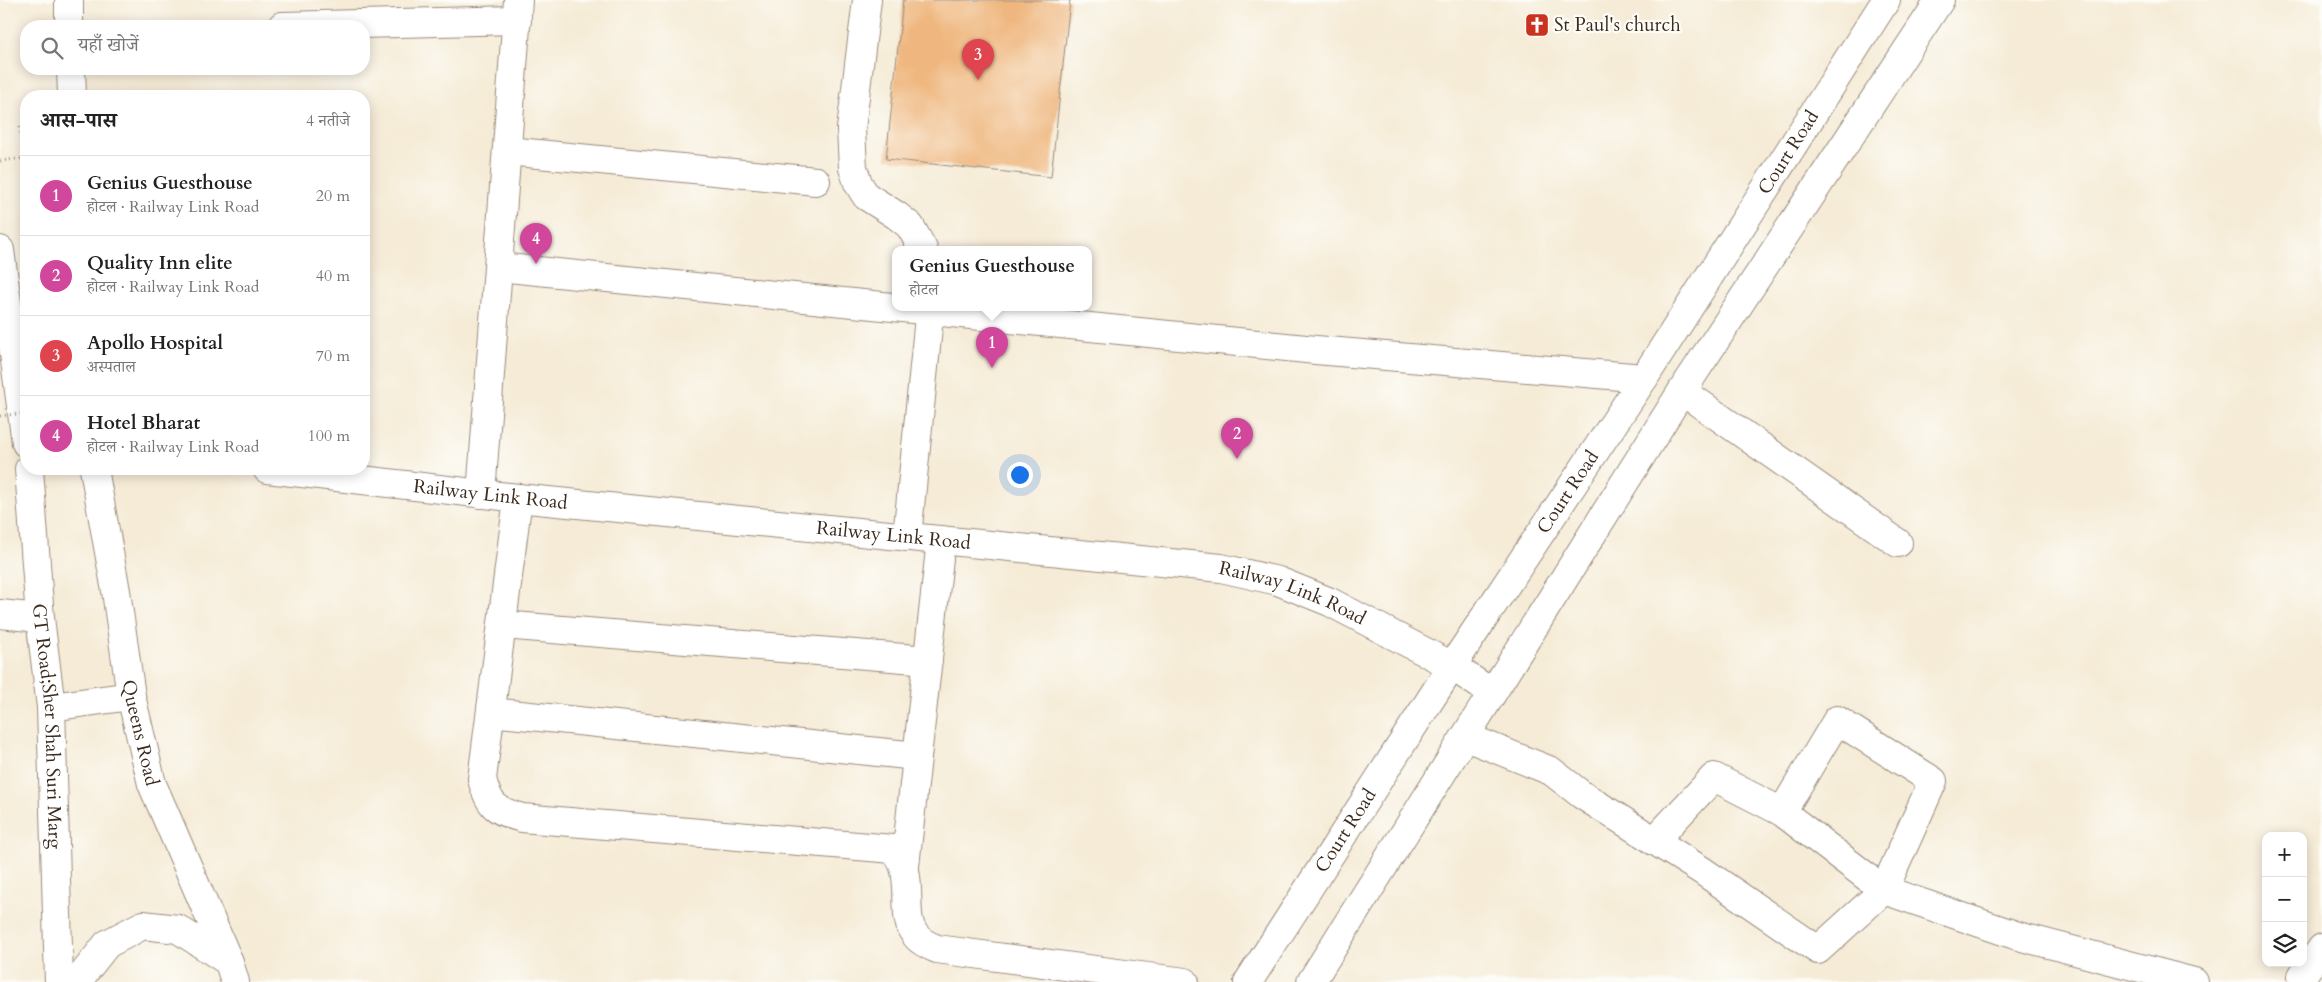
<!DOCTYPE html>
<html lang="hi">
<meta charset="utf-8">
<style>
body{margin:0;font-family:Cardo,"Noto Serif Devanagari",serif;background:#f6f6f6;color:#222}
.controls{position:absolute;right:15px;bottom:15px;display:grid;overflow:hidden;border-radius:10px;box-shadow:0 2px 12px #0003}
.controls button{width:45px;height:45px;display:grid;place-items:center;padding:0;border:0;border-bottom:1px solid #e0e0e0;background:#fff;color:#222;font:25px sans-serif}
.you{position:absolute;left:1019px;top:474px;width:18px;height:18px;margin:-12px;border:4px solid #fff;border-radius:50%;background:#1a73e8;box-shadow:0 0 0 8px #1a73e833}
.badge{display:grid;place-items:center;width:32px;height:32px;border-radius:50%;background:#c8321e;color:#fff;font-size:16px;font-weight:700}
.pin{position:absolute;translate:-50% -41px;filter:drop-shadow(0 1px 2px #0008)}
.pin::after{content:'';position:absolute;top:26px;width:18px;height:15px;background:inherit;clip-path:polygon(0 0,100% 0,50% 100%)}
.popup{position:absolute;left:892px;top:246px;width:200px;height:65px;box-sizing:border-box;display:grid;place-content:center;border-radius:10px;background:#fff;filter:drop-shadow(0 1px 4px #0005);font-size:16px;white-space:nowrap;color:#767676}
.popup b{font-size:19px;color:#222}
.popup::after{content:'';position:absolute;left:50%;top:100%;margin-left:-10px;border:10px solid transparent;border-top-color:#fff}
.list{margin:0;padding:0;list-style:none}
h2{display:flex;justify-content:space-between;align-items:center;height:65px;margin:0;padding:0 20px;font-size:21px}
h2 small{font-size:16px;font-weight:400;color:#767676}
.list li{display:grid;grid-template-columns:32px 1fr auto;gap:15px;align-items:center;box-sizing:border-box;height:80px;padding:0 20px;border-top:1px solid #e0e0e0}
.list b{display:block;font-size:19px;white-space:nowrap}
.list p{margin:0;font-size:16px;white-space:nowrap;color:#767676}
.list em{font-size:16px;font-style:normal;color:#767676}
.icon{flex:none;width:28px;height:28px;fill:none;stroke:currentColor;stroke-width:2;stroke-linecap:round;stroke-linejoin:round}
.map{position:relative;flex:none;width:2322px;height:982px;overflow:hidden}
.search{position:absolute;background:#fff;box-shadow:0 2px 12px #0003;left:20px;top:20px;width:350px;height:55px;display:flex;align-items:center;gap:12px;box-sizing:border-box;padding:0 18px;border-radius:20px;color:#767676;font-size:19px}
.panel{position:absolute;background:#fff;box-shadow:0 2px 12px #0003;left:20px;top:90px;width:350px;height:385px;border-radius:20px}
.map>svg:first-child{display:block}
.building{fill:#efb77f}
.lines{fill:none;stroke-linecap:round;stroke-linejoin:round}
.minor-casing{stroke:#988a7a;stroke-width:30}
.major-casing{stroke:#988a7a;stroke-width:30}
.highway-casing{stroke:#988a7a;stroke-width:30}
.path{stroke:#988a7a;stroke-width:3;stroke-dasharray:1 4;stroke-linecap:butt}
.minor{stroke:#fff;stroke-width:28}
.major{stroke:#fff;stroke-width:28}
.highway{stroke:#fff;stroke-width:28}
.path-bridge{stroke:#988a7a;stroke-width:3;stroke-dasharray:1 4;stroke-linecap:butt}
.labels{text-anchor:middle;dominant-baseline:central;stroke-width:4.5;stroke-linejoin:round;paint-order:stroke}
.poi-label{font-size:19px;fill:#3b2a1e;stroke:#fdfcf7;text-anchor:start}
.street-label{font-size:19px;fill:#3b2a1e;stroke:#fdfcf7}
</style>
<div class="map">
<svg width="2322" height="982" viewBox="0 0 2322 982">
<rect width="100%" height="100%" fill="#fdfcf7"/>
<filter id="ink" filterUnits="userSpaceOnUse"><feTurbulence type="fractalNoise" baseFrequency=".02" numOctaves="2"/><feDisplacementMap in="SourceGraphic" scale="10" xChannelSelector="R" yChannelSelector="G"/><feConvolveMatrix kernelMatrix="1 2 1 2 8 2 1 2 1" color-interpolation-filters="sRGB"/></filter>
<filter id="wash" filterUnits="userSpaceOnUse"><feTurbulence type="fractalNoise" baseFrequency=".0096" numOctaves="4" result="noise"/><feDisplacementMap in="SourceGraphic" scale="20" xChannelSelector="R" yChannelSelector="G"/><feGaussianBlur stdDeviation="1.12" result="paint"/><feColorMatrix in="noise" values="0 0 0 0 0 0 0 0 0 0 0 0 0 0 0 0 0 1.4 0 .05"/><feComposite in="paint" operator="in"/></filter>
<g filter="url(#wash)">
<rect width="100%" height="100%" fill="#f5ebd6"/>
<g id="blocks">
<!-- building -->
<path class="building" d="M903,0H1070L1051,177L886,159Z"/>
</g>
</g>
<g filter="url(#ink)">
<use href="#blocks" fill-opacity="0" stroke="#988a7a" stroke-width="1"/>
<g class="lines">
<defs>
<g id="minor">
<path d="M867,0L851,129L853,168L858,183L866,196L896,215L910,226L923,249"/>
<path d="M282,26L517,20"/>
<path d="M507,151L816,181"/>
<path d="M499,267L1316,350L1644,378"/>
<path d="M1682,391L1898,543"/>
<path id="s1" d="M267,469L518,498L1221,568L1278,581L1330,602L1452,666L1492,693"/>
<path d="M481,494L518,0"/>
<path d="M518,498L482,779C489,806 496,811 522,818L893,849C919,875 897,916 917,937C922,943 930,946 937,949L1185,982"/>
<path d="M907,537L930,307"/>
<path d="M0,614L40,618"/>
<path d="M502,625L928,660"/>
<path d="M491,712L917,756"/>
<path d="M1466,737L1551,771L1582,795L1701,870L1818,950L1884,890L1933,781L1837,720L1782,812"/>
<path d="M1654,841L1714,777L1782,812L1884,890L2018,936L2194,982"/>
<path d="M905,866L941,540"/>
<path d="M2302,976L2322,948"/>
</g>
<g id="major">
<path d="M69,0V26"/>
<path d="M71,69L72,96"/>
<path d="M0,250L26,443"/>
<path id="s2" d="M29,469L40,618L51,707L59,982"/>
<path id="s3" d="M94,469L116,591L131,696L152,784L229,962L235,982"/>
<path d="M51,707L131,696"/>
<path d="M77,982L107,944L143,925L178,929L229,962"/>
</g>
<g id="highway">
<path id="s4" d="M1248,982L1452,666L1644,378L1886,0"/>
<path d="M1311,982L1682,391L1940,0"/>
</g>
</defs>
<!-- minor casing -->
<use href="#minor" class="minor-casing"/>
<!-- major casing -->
<use href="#major" class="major-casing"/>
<!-- highway casing -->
<use href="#highway" class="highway-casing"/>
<!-- path -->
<path class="path" d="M20,127L24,158
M0,161L24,158L26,176"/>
<!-- minor -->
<use href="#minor" class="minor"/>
<!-- major -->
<use href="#major" class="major"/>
<!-- highway -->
<use href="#highway" class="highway"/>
<!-- path-bridge -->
<path class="path-bridge" d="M0,416L26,413"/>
</g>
</g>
<!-- icons -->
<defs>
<symbol id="church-square" viewBox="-11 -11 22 22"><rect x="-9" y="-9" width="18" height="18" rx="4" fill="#c8321e" stroke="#fdfcf7"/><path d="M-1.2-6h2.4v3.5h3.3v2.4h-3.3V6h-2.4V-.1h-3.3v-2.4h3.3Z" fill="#fff"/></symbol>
</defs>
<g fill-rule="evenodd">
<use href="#church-square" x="1523" y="11" width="28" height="28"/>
</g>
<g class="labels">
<!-- poi labels -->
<g class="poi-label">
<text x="1554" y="25">St Paul's church</text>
</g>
<!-- street labels -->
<g class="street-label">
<text stroke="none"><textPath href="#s4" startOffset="990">Court Road</textPath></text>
<text stroke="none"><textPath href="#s4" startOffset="585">Court Road</textPath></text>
<text stroke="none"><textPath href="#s1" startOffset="225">Railway Link Road</textPath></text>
<text stroke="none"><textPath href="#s1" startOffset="630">Railway Link Road</textPath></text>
<text stroke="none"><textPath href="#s1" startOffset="1035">Railway Link Road</textPath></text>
<text stroke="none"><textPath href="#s2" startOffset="258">GT Road;Sher Shah Suri Marg</textPath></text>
<text stroke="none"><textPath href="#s3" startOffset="268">Queens Road</textPath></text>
<text stroke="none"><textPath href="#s4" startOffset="180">Court Road</textPath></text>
</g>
</g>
</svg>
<div class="controls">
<button>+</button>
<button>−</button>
<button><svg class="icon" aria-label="layers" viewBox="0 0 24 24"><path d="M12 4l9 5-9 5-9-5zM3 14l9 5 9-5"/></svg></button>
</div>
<div class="you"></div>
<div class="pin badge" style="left:992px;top:368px;background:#d1479c">1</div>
<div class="popup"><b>Genius Guesthouse</b>होटल</div>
<div class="pin badge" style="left:1237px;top:459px;background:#d1479c">2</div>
<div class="pin badge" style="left:978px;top:80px;background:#e0444e">3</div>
<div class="pin badge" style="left:536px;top:264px;background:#d1479c">4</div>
<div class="search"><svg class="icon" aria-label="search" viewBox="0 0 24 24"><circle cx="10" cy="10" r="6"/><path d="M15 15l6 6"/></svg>यहाँ खोजें</div>
<section class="panel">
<h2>आस-पास<small>4 नतीजे</small></h2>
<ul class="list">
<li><span class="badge" style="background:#d1479c">1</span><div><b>Genius Guesthouse</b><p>होटल · Railway Link Road</p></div><em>20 m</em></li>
<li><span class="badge" style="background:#d1479c">2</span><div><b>Quality Inn elite</b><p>होटल · Railway Link Road</p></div><em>40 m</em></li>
<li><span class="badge" style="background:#e0444e">3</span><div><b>Apollo Hospital</b><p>अस्पताल</p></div><em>70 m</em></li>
<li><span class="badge" style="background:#d1479c">4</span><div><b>Hotel Bharat</b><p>होटल · Railway Link Road</p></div><em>100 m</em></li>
</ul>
</section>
</div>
